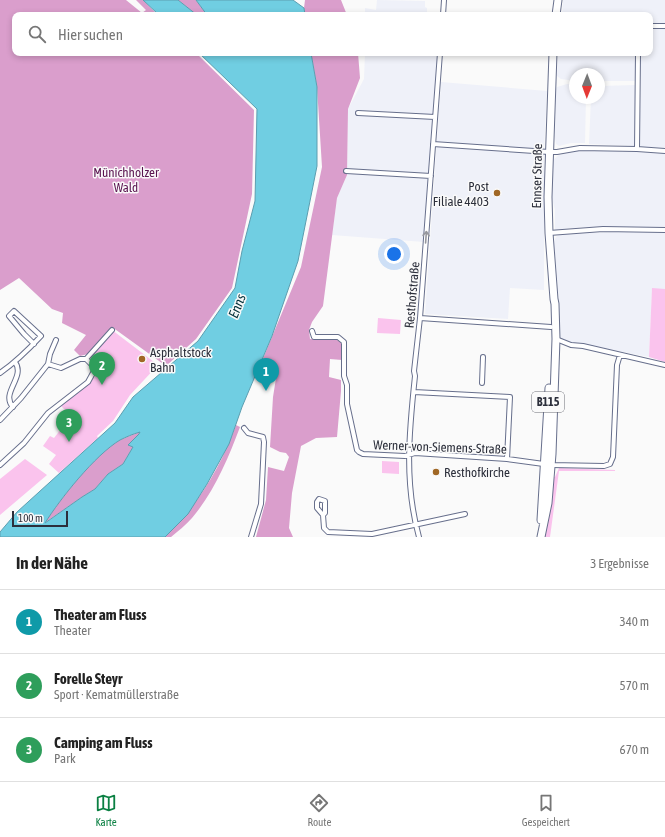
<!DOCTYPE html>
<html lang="de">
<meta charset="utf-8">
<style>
body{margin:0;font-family:"Asap Condensed",sans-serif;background:#f6f6f6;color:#222}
.compass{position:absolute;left:569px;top:68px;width:36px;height:36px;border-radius:50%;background:#fff;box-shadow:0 2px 6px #0003;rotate:181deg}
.scale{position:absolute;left:12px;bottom:10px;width:56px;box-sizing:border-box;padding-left:4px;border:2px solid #2c2f3b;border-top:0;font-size:11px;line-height:14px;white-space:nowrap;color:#2c2f3b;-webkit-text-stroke:3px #fafafa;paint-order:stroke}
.you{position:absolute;left:394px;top:254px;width:14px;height:14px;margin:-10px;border:3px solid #fff;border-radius:50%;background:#1a73e8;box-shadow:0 0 0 6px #1a73e833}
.badge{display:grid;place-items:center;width:26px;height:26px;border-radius:50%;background:#0b8043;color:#fff;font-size:13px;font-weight:700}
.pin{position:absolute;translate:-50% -33px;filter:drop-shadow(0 1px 2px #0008)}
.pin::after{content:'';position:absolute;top:21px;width:14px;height:12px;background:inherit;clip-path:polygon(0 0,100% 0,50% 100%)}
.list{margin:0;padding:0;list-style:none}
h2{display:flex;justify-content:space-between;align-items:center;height:52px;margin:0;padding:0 16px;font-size:17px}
h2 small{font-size:13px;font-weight:400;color:#767676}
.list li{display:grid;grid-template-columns:26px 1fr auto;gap:12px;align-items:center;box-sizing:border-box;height:64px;padding:0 16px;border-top:1px solid #e0e0e0}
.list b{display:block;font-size:15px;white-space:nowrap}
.list p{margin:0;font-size:13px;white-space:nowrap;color:#767676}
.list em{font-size:13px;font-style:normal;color:#767676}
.icon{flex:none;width:22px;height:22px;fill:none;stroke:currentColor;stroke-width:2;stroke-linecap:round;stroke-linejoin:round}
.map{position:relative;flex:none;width:665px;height:537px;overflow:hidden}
.search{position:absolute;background:#fff;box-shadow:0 2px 6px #0003;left:12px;right:12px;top:12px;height:44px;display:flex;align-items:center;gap:10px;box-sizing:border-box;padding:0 14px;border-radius:8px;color:#767676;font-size:15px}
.sheet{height:244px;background:#fff}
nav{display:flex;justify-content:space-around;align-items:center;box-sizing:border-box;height:56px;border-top:1px solid #e0e0e0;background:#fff;font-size:11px;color:#767676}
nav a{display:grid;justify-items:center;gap:2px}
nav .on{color:#0b8043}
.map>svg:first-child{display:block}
.built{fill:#eff1f9}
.green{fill:#fac3ed}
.forest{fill:#da9ecc}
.water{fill:#70cee2;stroke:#5c9eb0;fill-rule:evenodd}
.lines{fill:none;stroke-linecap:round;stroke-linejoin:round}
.street-casing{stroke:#676f8c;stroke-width:6}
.primary-casing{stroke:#676f8c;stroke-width:9}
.street{stroke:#fff;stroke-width:4}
.primary{stroke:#fff;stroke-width:7}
.oneway{stroke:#96979d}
.poi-dot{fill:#a06725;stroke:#fafafa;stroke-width:1.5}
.labels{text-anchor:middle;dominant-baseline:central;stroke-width:3;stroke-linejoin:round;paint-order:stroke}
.shield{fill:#fafafa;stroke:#6a6c74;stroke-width:1}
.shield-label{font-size:12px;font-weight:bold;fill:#2c2f3b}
.park-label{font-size:13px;fill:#5a1450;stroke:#fafafa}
.street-label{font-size:13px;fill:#2c2f3b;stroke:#fafafa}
.poi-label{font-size:13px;fill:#2c2f3b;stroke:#fafafa;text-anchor:start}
.water-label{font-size:14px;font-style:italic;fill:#04333c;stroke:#fafafa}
</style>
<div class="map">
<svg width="665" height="537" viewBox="0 0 665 537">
<rect width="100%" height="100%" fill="#fafafa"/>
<!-- built -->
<path class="built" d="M377,0L425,1V7L427,8V15H365V8L376,10Z
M563,0H665V24H650V15H562Z
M650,28H665V148L639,147L641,80L640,53H650Z
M365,53H438L424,242L332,235L337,198L347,175L348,109L364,79Z
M558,53H635V81H599V74H575V81L561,79L557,76Z
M441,82L547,91L544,150V290L510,288L508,319L425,314Z
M567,84L575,85V98H586L585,143H571L559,146L556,144L555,138L556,89L557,87Z
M636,85L634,146L589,144L591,98H599V86Z
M581,150L665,153V229L633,228L626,227H590L555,230V210L552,198L553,164L554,159L559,155Z
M611,232H665V289H652L649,357L564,341L559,336V302L554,243L555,239L557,236L562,234Z"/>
<!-- green -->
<path class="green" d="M652,288L665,289V362L649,357Z
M378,318L401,320L400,334L377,333Z
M112,330L158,365L130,395L113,421L97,436L98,438L59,473L49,464L56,455L43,446L50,436L54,438L71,416L72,417L61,406L103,370L90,359Z
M25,459L47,475L0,515V479Z
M382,461L399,462V474L382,473Z
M559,468L615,470V471H559L550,537H544L552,477H555Z"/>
<!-- forest -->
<path class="forest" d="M0,0H126L142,13L146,10L136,0H143L158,15H15V53H196L254,110L252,194L232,288L196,339L166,366L112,327L88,354L80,356L74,350L86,335L62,323L63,313L52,309L19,278L0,290Z
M178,0H196L207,15H197Z
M305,0H341L347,15H305L304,8Z
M311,53H358L360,78L348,109L347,175L337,198L323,306L312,322L309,330L310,339L337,340C345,343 342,352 342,360L330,359L329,377L341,380V391L337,437L316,438L301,446L292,493L289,528L293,537H256L266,500L268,467L284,471L289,457L286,453L280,452L270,447L273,397L277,372L262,368H259L301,267L322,167L317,87Z
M236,425L240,427C228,459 214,492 192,518C186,525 178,531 171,537H165C196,508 222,465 236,425Z
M140,432L139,434L129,445L133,447L123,464L108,474L95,489L82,497L43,524C63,498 92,456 120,440C126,437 133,435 140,432Z"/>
<!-- water -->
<path class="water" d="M143,0H178L197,15H159Z
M196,0H293L304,8L305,15H207Z
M199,53H311L317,87V166L298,261L272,336L242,407L229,444L207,484L188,514L165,537H0V532L17,512L115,423L133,397L198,341L235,288L242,251L255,201L257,109ZM140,432L139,434L128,445L133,447L123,464L108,474L95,489L82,497L45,523C60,499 95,455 120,440C126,437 133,434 140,432Z"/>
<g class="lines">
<defs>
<path id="street" d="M443,15L444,0
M650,26H665
M358,113L435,117
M433,144L549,152H557L580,148L637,149L638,53
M637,149L665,151
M346,171L431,176
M549,233L603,229L665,230
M420,318L551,327
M312,331L314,337H338L344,342V376L347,385V404L357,450L359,452L363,454L405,456L415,453L507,459L551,465L604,466L610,464L613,457L617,365L620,355
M556,339L571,345L583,346L665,365
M86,359L112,330
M0,373C16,362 28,350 41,336L14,311L9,316L24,334L34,344
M482,383L483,357
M414,392L510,397L507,459
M13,407C0,393 26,377 15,362
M0,420L21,398L48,364L50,354L56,340
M244,428L248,433L263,437L264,442L261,504L251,537
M0,465L24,443L48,413L88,382L94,371L93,366L86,359H80L61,368L48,364
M323,515L317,508V502L319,499L325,501V513L323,515L324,528L328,532L372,534L465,514
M419,537C404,483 409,432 415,376L414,371L420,318L440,53"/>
<path id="primary" d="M556,15L558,0
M541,520L549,388
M541,537L548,503L552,454L556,339L555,304L554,299L549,233L548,197L553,53"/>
</defs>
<!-- street casing -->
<use href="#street" class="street-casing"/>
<!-- primary casing -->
<use href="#primary" class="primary-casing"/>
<!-- street -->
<use href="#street" class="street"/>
<!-- primary -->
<use href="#primary" class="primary"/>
</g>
<!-- one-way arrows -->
<defs><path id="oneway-shaft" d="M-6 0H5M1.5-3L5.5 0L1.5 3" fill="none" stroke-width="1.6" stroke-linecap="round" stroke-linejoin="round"/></defs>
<use class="oneway" href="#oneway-shaft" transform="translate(426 237) rotate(-86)"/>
<!-- markers -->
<g class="poi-dot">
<circle cx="497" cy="193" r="4"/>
<circle cx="142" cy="359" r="4"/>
<circle cx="436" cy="472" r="4"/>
</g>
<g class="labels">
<!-- shield labels -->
<rect class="shield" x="532" y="392" width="32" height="20" rx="3"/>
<g class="shield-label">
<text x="548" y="402">B115</text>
</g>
<!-- park labels -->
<g class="park-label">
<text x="126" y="172">Münichholzer<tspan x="126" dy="15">Wald</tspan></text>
</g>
<!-- street labels -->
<g class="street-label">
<text transform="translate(537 176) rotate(-89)">Ennser Straße</text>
<text transform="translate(412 295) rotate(-85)">Resthofstraße</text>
<text transform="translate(440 447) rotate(2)">Werner-von-Siemens-Straße</text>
</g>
<!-- poi labels -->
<g class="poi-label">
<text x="489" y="186" text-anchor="end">Post<tspan x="489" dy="15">Filiale 4403</tspan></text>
<text x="150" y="352">Asphaltstock<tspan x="150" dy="15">Bahn</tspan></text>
<text x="444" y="472">Resthofkirche</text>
</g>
<!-- water labels -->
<g class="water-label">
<text transform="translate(237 306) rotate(-68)">Enns</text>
</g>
</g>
</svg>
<svg class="compass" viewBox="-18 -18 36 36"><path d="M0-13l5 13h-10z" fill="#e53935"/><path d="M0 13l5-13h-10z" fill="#767676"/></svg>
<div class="scale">100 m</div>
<div class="you"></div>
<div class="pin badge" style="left:266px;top:391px;background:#0f9aa8">1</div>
<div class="pin badge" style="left:102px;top:385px;background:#2e9e5b">2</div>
<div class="pin badge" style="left:69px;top:442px;background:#2e9e5b">3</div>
<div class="search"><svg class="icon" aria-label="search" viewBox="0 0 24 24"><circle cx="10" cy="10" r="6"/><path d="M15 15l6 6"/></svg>Hier suchen</div>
</div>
<section class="sheet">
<h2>In der Nähe<small>3 Ergebnisse</small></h2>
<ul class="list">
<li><span class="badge" style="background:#0f9aa8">1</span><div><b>Theater am Fluss</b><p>Theater</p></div><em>340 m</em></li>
<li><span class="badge" style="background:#2e9e5b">2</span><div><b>Forelle Steyr</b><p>Sport · Kematmüllerstraße</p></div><em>570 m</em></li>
<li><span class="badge" style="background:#2e9e5b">3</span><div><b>Camping am Fluss</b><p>Park</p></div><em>670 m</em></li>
</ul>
</section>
<nav>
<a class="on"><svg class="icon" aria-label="map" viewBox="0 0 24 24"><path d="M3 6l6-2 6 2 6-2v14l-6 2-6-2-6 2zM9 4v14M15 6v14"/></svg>Karte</a>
<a><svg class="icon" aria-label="directions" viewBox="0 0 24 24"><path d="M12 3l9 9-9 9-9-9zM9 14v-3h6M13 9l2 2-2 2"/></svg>Route</a>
<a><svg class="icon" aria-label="saved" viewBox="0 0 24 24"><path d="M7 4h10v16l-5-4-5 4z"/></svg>Gespeichert</a>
</nav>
